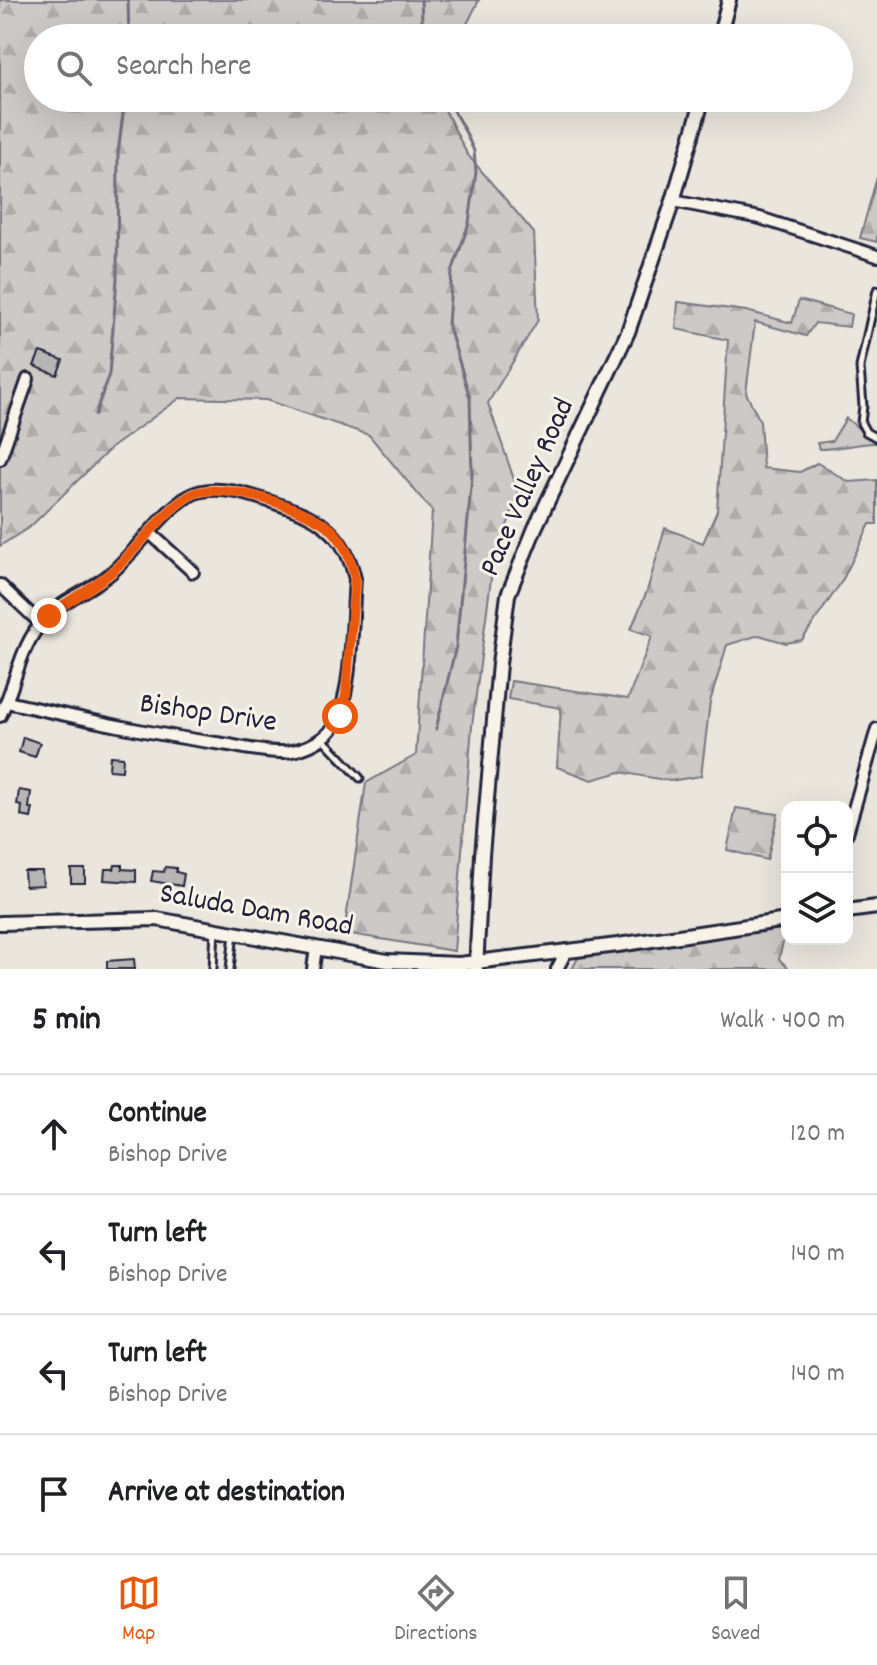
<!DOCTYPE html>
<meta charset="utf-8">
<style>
body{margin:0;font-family:Dekko,sans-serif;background:#f2f2f2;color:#202124}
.controls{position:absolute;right:24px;bottom:24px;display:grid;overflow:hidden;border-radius:16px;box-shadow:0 8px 32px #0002}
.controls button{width:72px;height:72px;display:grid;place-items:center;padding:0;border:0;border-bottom:2px solid #e0e0e0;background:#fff;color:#202124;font:40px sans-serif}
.stop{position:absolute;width:24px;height:24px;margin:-18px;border:6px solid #ea580c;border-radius:50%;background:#fff}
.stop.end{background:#ea580c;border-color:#fff;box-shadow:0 2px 8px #0008}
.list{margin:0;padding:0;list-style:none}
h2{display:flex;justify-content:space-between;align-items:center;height:104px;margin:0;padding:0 32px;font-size:34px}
h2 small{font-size:26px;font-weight:400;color:#757577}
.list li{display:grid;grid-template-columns:52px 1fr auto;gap:24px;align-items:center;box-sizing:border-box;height:120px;padding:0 32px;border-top:2px solid #e0e0e0}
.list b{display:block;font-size:30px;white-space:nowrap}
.list p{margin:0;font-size:26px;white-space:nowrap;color:#757577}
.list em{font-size:26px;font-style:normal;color:#757577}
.icon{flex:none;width:44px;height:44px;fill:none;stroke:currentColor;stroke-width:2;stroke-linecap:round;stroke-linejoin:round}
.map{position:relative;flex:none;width:877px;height:969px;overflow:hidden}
.search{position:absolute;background:#fff;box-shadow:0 8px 32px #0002;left:24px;right:24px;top:24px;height:88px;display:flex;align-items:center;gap:20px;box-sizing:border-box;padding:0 28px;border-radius:44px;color:#757577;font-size:30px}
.sheet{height:584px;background:#fff}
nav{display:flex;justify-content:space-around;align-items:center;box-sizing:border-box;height:112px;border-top:2px solid #e0e0e0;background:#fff;font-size:22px;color:#757577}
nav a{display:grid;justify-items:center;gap:4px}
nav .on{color:#ea580c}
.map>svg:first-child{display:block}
.forest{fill:url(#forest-firs);stroke:#787680;stroke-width:2}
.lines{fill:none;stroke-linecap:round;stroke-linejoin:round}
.stream{stroke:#716f7b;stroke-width:3}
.building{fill:#b8b6b5;stroke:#22223b;stroke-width:2}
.service-casing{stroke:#22223b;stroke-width:11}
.minor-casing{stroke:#22223b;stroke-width:16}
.tertiary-casing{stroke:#22223b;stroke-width:18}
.service{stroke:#f7f3e8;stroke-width:5}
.minor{stroke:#f7f3e8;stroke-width:10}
.tertiary{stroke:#f7f3e8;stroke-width:12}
.route{stroke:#ea580c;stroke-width:10}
.labels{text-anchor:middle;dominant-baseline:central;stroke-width:6;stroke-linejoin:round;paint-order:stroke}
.street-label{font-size:30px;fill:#22223b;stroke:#f7f3e8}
</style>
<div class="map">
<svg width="877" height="969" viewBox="0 0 877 969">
<defs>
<pattern id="forest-firs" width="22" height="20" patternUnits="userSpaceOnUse" patternTransform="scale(2)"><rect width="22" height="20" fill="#cdc9c6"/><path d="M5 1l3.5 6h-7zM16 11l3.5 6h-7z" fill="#b0acab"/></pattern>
</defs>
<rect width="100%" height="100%" fill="#eae6de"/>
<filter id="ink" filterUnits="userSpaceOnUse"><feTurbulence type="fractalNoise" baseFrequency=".0125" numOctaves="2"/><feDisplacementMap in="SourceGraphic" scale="16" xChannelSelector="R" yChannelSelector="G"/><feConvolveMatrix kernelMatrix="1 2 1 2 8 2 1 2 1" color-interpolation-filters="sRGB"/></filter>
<g filter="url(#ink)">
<!-- forest -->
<path class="forest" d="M0,0H479L460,38H38V98H439L467,154L534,233L538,320L488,403L519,494L493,563L472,726L454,951L344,933L366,783L416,755L432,511L369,435L266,400L180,398L112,447L31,526L0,546Z
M877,177V242L860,238Z
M799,300L851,314L849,327L815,323L806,336L755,322L746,393L760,421L763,468L800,472L817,463L849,482L877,480V524H870L842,581L802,640L786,643L759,635L727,645L710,702L701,776L670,781L620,772L592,780L557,767L561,708L508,699L511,681L628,699L652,636L631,629L647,591L665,528L703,543L717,511L728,340L676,329L678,302L746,311L792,323Z
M846,418L876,443C856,443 840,449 819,449L817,443L832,441Z
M736,808L778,814L767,860L727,850Z
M787,926L779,959L789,969H572L578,958Z"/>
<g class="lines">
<!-- stream -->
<path class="stream" d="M128,0L129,38
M421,0L423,38
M95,415L109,374L113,328L117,279L118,153L125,98
M436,729L456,646L472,476L470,398L448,324L452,272L469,223L476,172L474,151L465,131L446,98"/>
</g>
<!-- building -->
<path class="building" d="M40,352L63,360L57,375L34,366Z
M23,737L40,743L35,757L19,752Z
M110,756L123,757L122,771L109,770Z
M19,790L31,792L29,808H33L31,818L21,816L22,806L17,805Z
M115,865H122V869L136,870V882L104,880L105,869H114Z
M165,867L176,868V872L184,874L182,886L151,881L153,871L164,872Z
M71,869H85V883H71Z
M24,871H42L43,885L25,886Z
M134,959L135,969H107V961Z"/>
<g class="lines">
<defs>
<path id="service" d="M877,290L860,367L863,406L861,423L866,432L877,438
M323,739L360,778
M213,969L215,929
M230,969L234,933"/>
<path id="minor" d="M673,201L760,218L877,256
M0,459L28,379
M150,533L193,572
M0,585L40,623
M0,716C15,687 18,654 38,627C55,602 89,592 111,573C137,551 160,513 189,496C217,480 262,499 289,508C326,520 347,541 355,579C352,617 353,699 332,729C322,742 301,751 284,752C265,753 242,747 223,744C150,734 79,718 7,702
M847,833L877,729
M313,969L316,948
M557,969L567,950"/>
<path id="tertiary" d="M719,38L729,0
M847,911L877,907
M0,923L157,919L387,961L459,964L618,945L787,920
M476,969L482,855L499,664L508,595L535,528L628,332L673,201L703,98"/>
</defs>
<!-- service casing -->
<use href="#service" class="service-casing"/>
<!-- minor casing -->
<use href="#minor" class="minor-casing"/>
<!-- tertiary casing -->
<use href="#tertiary" class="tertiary-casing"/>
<!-- service -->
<use href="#service" class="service"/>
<!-- minor -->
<use href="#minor" class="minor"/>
<!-- tertiary -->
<use href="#tertiary" class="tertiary"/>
</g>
</g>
<g class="lines" filter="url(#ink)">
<!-- route -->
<path class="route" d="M49,616C68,600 90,590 109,574C135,554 165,507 193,494C223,481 308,508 332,530C346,544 351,561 355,579L346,695L340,716"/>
</g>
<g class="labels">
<!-- street labels -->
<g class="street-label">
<text transform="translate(529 488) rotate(-66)">Pace Valley Road</text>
<text transform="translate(208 715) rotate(8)">Bishop Drive</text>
<text transform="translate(256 912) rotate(10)">Saluda Dam Road</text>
</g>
</g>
</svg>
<div class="controls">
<button><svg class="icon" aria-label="locate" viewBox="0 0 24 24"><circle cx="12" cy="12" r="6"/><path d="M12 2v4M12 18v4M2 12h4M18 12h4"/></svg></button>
<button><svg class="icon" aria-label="layers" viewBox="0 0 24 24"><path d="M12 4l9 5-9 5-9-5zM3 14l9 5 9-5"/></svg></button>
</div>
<div class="stop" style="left:340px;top:716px"></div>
<div class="stop end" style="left:49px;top:616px"></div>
<div class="search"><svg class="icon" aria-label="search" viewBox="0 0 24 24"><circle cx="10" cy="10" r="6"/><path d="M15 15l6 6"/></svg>Search here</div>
</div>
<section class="sheet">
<h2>5 min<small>Walk · 400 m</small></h2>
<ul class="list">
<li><svg class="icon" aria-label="ahead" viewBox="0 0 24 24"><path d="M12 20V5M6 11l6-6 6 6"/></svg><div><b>Continue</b><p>Bishop Drive</p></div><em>120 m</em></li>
<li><svg class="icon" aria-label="left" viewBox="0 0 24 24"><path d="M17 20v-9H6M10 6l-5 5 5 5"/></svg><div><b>Turn left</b><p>Bishop Drive</p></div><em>140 m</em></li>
<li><svg class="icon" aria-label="left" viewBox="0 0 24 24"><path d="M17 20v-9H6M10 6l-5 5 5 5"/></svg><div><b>Turn left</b><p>Bishop Drive</p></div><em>140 m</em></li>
<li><svg class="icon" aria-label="arrive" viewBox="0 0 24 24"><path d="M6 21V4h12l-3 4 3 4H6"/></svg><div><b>Arrive at destination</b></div></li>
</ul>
</section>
<nav>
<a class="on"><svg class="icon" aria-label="map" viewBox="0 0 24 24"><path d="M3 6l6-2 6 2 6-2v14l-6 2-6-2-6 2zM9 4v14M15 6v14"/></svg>Map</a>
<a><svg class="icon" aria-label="directions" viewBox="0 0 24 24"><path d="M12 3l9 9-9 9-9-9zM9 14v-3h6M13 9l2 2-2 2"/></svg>Directions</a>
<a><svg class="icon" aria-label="saved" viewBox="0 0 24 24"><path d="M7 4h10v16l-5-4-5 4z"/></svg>Saved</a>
</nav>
